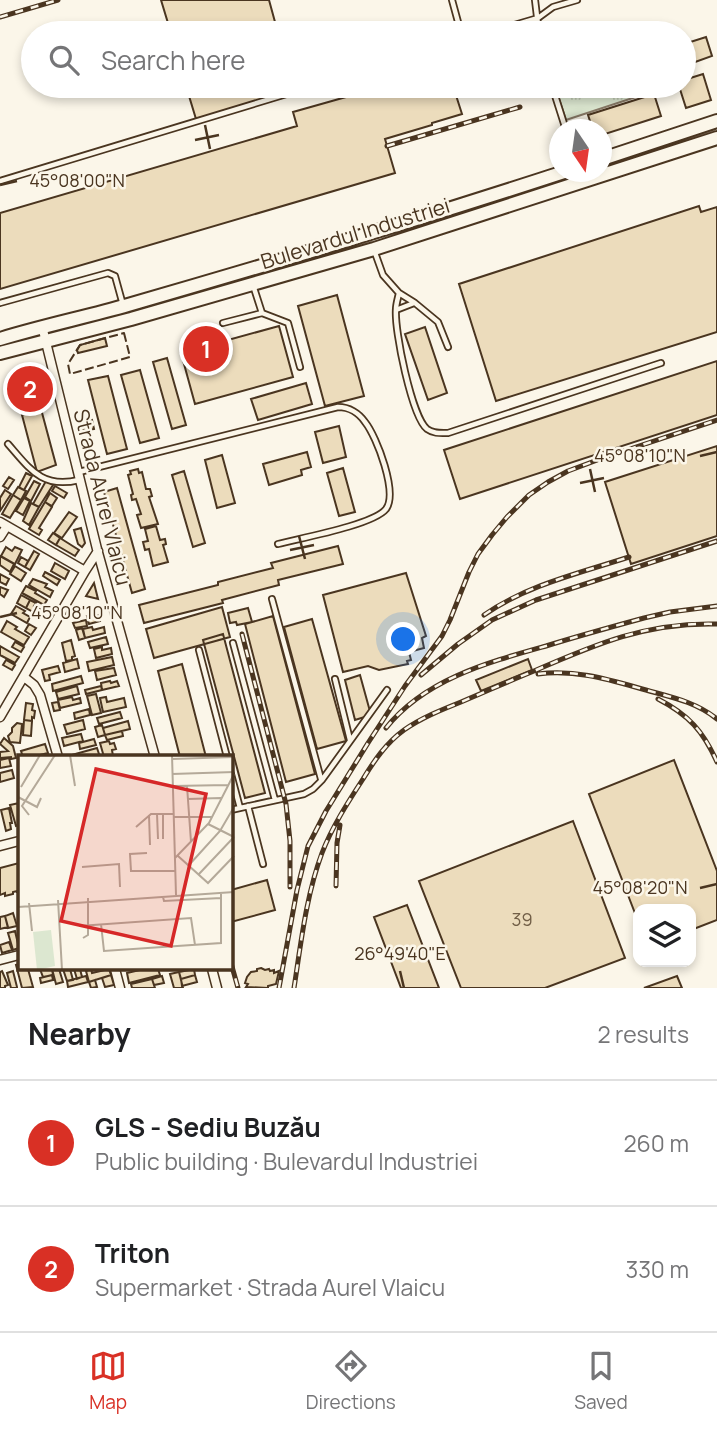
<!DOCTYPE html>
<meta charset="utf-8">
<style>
body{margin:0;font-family:Manrope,sans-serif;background:#f2f2f2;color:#202124}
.controls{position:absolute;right:21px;bottom:21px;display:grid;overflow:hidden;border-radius:14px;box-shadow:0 4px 10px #0003}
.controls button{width:63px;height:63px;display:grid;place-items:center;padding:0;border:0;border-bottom:2px solid #e0e0e0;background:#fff;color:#202124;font:35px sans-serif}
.compass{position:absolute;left:549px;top:119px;width:63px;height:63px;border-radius:50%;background:#fff;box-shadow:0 4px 10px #0003;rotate:167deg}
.you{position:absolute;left:404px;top:640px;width:24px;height:24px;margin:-18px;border:5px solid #fff;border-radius:50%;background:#1a73e8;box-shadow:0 0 0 10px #1a73e833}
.badge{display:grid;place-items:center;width:46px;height:46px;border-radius:50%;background:#d93025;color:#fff;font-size:23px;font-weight:700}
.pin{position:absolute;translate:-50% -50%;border:4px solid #fff;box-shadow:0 2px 7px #0006}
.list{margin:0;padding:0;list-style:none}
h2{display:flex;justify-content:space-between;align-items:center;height:91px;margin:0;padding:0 28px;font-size:30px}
h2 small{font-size:23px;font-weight:400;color:#757577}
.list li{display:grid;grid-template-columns:46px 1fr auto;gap:21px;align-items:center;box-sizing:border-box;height:126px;padding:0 28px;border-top:2px solid #e0e0e0}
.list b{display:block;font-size:26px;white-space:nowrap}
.list p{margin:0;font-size:23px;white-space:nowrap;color:#757577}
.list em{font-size:23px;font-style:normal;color:#757577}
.icon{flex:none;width:38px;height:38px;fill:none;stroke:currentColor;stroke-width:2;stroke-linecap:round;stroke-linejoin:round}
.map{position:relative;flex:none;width:717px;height:988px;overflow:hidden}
.search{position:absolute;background:#fff;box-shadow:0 4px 10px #0003;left:21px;right:21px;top:21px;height:77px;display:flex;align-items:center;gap:18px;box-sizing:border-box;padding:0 24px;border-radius:38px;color:#757577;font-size:26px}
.sheet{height:343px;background:#fff}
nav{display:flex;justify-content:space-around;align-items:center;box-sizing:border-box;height:98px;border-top:2px solid #e0e0e0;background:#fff;font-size:19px;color:#757577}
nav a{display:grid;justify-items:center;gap:4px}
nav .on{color:#d93025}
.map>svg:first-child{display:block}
.park{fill:url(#park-tufts);stroke:#887966;stroke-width:2}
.building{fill:#ecdcbc;stroke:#4a3520;stroke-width:2}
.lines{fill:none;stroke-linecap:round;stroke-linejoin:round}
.service-casing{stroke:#4a3520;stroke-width:8}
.minor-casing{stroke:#4a3520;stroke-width:11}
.primary-casing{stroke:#4a3520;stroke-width:16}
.service{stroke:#fbf6e9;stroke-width:4.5}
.minor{stroke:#fbf6e9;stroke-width:8}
.primary{stroke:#fbf6e9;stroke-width:12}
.rail-casing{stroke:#4a3520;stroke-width:5}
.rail{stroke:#fbf6e9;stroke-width:2.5;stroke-dasharray:8;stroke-linecap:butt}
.fence{stroke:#4a3520;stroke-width:2;stroke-dasharray:9 3.5;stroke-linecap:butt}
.ticks{fill:none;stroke:#4a3520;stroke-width:2.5}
.labels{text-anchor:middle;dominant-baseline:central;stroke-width:5;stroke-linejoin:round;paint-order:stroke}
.number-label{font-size:18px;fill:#725f47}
.street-label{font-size:21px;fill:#4a3520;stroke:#fbf6e9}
.inset-road{fill:none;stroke:#b4a999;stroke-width:2}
.view{fill:#d62828;fill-opacity:0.15;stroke:#d62828;stroke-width:3.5}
.inset-edge{fill:none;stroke:#4a3520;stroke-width:3.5}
.ticks-label{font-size:18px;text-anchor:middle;fill:#4a3520;stroke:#fbf6e9;stroke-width:5;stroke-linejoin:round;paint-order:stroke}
</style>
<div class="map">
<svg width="717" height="988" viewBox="0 0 717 988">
<defs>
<pattern id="park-tufts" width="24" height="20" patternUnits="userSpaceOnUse" patternTransform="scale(1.75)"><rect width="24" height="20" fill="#dce7d0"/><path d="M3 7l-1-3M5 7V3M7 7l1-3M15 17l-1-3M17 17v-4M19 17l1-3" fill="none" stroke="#bec7b2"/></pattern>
</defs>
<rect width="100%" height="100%" fill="#fbf6e9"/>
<!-- park -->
<path class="park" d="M555,86H656L657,90L566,120Z"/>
<!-- building -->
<path class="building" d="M161,0H269L278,33H171Z
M706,37L712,56L684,66V44Z
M703,74L711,100L686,108L679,86H684V80Z
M186,86H293L294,91L196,119Z
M385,86H453L462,114L432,123V125L385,139L395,173L0,289V213L297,126L293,112Z
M654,94L661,116L602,135V130H593L588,115Z
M699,206L701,212L717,207V332L496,401L459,284Z
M337,295L364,396L325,406L298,306Z
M279,326L293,377L195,404L181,353Z
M425,327L447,393L428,400L405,334Z
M105,338L107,346L78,353L77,350L80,345Z
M167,358L186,425L172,429L153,362Z
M717,361V415L460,499L444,450Z
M140,370L159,438L140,443L121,375Z
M108,376L127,449L107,454L88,380Z
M36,377L43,403L31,406L24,381Z
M306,383L312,404L258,420L251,399Z
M41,409L56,465L37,472L22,415Z
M92,420L94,429L84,431L82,423Z
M339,426L346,457L323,463L315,432Z
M717,446V536L631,564L605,482Z
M307,452L311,467L301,470L302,475L269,485L263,464Z
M222,455L235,503L217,508L205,460Z
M343,468L355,512L339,516L327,473Z
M138,469L139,473L142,472L146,489H150L152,496L149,497L158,524L141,528L137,515L141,514L136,499L132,500L131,495L133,494L128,475L131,474L130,471Z
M184,471L205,543L193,547L172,475Z
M26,473L32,476L24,490L19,487Z
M9,477L14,480L8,489L3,486Z
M34,481L40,484L31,501L25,497Z
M46,481L53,485L39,507L33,504Z
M55,486L67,493L64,498L52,491Z
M18,487L26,491L21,500L13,495Z
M117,488L145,589L132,593L104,492Z
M5,490L11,494L0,511V498Z
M50,493L57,498L52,506L45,502Z
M13,495L21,500L10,518L2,514Z
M24,498L30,501L23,515L16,511Z
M45,502L52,507L39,528L42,530L39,535L29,529Z
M31,503L39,507L29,525L23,521Z
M69,512L77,517L62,538L54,533Z
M156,526L160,540L165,539L166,544L163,545L168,562L153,566L149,549L145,550L143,542L148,541L145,529Z
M81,528L85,543L82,547L78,544L74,530Z
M53,533L60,538L56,545L48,540Z
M60,538L79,550L75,556L56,545Z
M338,546L343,564L278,580L279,585L222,600L223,603L144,623L139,605L218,585V582L273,568L271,563Z
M6,547L12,551L15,547L22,550L15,564L1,556Z
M34,551L39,554L30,570L25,567Z
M0,556L14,564L10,572L0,565Z
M21,557L28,561L25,567L18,563Z
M55,563L69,571L65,579L51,571Z
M15,566L26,573L21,581L10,574Z
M45,572L60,580L57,585L43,576Z
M406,573L426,636L422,638L424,648L409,652L411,660L407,661L408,664L379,670L368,666L343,672L323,595Z
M0,574L9,579L6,585L0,582Z
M33,579L47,584L45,587L53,591L50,597L29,585Z
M94,583L98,599L86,596Z
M26,586L36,591L35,593L47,600L44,605L22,593Z
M0,587L8,590L4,597L0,594Z
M21,595L30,600L26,608L17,603Z
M30,600L36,603L34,606L45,612L42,617L26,608Z
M16,606L25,611L23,613L30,617L27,623L11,614Z
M222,607L230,637L154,658L146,629Z
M248,608L252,622L237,625L236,622L230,623L228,613Z
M92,615V617L99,615L100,621L89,624L87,616Z
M273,616L315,774L286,782L245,624Z
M312,619L346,741L317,749L284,627Z
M86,620L87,626L75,628L73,623Z
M7,621L17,627L15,629L29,637L24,645L1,632Z
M29,624L36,628L31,635L25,631Z
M92,627L93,630L104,627L105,633L85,638L83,629Z
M82,628L85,638L79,640L76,630Z
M223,634L265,793L245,798L203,640Z
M106,637L108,644L90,648L88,642Z
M71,640L75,656L72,657V660L66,661L62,643Z
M15,642L24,647L21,652L12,647Z
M0,646L19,657L15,663L0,655Z
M102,647V650L111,648L112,654L96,658L94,649Z
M112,657L114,665L89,671L87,662Z
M77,659L79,668L65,672L63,663Z
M528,659L532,670L481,691L476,680Z
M6,660L15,665L12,670L3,665Z
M182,664L206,757H180L158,671Z
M58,666L60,672L49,675L50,680L45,681L42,670Z
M114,668L116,675L97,680L95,671Z
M360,675L371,715L355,720L345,680Z
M81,676L83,683L53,691L52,684Z
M110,681L111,683L117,681L119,686L102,690L101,683Z
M77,686L79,694L58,699L56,692Z
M101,686L102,690L86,694L85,690Z
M96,694L101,713L92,715L87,696Z
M72,697L73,700L80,698L81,703L60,708L58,700Z
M106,697L107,702L124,698L126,707L103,712L100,698Z
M58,702L60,710L54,711L52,703Z
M26,703L33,704L32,710L35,711L34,718L32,717V721L24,720Z
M89,709L90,715L75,719L74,713Z
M120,712L122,718L99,724L97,718Z
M24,720L32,721L31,736L23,735Z
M83,720L85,729L67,734L64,725Z
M128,721L130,729L105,735L103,728Z
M17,723L22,724L20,743L10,742L8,736L12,732V728Z
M102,725L105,735L98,737L95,727Z
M122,731L123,736L107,740L105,735Z
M81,734L83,741L64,746L62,738Z
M4,738L13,746L16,758L11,759V757L0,758V752L8,751L0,744Z
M94,739L96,745L80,749L79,743Z
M109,741L110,744L114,743L116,749L112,750L113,756L104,757L100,743Z
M45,744L48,753L32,757H23L21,751Z
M97,748L100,757H68V756Z
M9,758L11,766L0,768V760Z
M674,760L717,871V920L691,930V909H638V921L589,794Z
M12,770L14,778L0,782V773Z
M19,803V825L16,826L10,805Z
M9,808L12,823H10L11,829L6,831L1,810Z
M573,821L625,958L545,988H461L419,881Z
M19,863V892H17V891L13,892V894L5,896V893L0,895V868Z
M267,880L275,910L231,922V890Z
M407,905L439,988H401L374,917Z
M13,913L17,926L8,928L5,916Z
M5,916L8,927L0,929V917Z
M15,931L19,948L13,950L8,933Z
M9,942L12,950L2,953L0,945Z
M19,964V969H28L33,987L22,988L16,965Z
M261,968L265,970L269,969L270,971L274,970V973L279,971L276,984L268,986V988L246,987L248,984L245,983L247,977L251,972L257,971V969Z
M40,969H52L53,975L43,977Z
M52,969H59L63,982L56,984Z
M63,969H70L73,980L67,981Z
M74,969H80L82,977L77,979Z
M91,969L92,973L109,969L111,975L89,982L86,971Z
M144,969H158L160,975L129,983L127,973Z
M194,969L195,975L181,979L179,972Z
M2,971L8,985L5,986V988H0V972Z
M13,971L17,987V988H11L7,973Z
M179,972L183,988H174L170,974Z
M52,975L53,980L41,983L40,978Z
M111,975L114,985L105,987L102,978Z
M195,975L197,982L182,986L181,979Z
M86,976L88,982L68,987L67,981Z
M162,976L164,983L154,985L152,979Z
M677,976L682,988H644Z
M152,979L155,988H132L131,984Z
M95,980L97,987L91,988L89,982Z"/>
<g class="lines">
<defs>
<path id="service" d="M452,0L461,33
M535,0L539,33
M487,33L538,18L553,7L577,0
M552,86L566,130
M579,172L583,181
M0,181L313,86
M374,250L383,275L399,293L415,303L438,322L448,347
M253,285L262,313L288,323L300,367
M399,293C398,298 396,304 396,309C394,330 412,417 427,429C434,434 441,433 448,433L661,363
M0,303L108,273L115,276L123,305
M396,310L414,303
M223,323L262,313
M8,444C30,469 42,489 79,480
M79,472L338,407C349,407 359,413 365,422C377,437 398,493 386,509C373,525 301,538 278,544
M272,599L321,779
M233,643L275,800
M199,650L227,757
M335,679L350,740
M231,774L240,808
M248,806L263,864
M231,810L304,794L313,789L322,780L387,690"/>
<path id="minor" d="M42,326L97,549L155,757
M0,522L85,571
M0,537L7,526
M24,677L34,685L40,695L58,757
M0,717L85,571L98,551
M0,846L19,841
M0,960L19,955
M115,969L120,988
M212,969L217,988"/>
<path id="primary" d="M602,159L717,121
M0,339C42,326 86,317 128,305C274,263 420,219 564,172
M0,353L131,319L374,249L717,138"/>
</defs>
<!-- service casing -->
<use href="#service" class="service-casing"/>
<!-- minor casing -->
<use href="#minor" class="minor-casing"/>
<!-- primary casing -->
<use href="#primary" class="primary-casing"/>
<!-- service -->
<use href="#service" class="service"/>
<!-- minor -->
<use href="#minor" class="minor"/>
<!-- primary -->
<use href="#primary" class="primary"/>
<defs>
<path id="rail" d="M0,17L58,0
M387,146L520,107
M484,615C527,585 580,573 629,557
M242,634L286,804L290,841V887
M538,674C576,669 610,680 646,690C671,697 696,702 717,719
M421,675L458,644L492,620L536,600L717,541
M658,699C689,715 703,731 717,762
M386,728C425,679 489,662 546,646C578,636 611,627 644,618L670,612L717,606
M336,886L337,843L340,825
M231,963L238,988
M279,988L297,890L308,846L326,811L368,743L405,686L442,636L450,620L469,572L478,554L492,535L507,517L529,495L548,482L568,471L600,459L717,420
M294,988C301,943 306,896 322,853C332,827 348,802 363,779C374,761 386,743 404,730C421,718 441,710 461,702C485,692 509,681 534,671C596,644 647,622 717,624"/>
</defs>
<!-- rail casing -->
<use href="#rail" class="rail-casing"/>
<!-- rail -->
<use href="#rail" class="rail"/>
<!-- fence -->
<path class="fence" d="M124,333L130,357L70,374L68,364L80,345Z"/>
</g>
<!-- ticks -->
<path class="ticks" d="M205,125L210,149M195,140L219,135M0,185L17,181M700,456L717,452M590,469L595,492M580,483L604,478M299,536L305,559M290,550L314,545M0,617L17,613M700,888L717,884M400,971L404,988"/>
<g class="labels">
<!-- number labels -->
<g class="number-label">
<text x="522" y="919">39</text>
</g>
<!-- street labels -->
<g class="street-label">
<text transform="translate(355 233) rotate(-17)">Bulevardul Industriei</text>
<text transform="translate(103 497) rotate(76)">Strada Aurel Vlaicu</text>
</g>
</g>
<!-- overview -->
<g transform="translate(18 755)">
<rect width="215" height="215" fill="#fbf6e9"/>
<path d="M33,175L37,211L19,215L15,177Z" fill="#dce7d0"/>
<path class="inset-road" d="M52,0L57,31M154,0L158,140M154,4L216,2M154,19L216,17M155,31L210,30M169,31L173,87M3,32L22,0M0,42L19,52L23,43M170,44L203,43M139,59L140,84M145,59V84M11,60L4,51L37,0M131,60L132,90M156,62H194M190,69L216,82M118,72L133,59H156M129,98L112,99L113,116H158M160,101L190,128L216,101M157,103L191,68L216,19M171,110L202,76L216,52M64,112L101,109L102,132M181,119L216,82M145,142L146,146L203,143M40,145L44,215M11,148L14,176M0,152L216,137M83,169L86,196L203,188V138M61,171L173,163L177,190M65,183L70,180V143"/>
<path class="view" d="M78,14L188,39L153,191L43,166Z"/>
<rect width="215" height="215" class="inset-edge"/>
</g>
<g class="ticks-label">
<text x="77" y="187">45°08'00"N</text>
<text x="640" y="462">45°08'10"N</text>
<text x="77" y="619">45°08'10"N</text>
<text x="640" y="894">45°08'20"N</text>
<text x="400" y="960">26°49'40"E</text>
</g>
</svg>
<div class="controls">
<button><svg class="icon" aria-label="layers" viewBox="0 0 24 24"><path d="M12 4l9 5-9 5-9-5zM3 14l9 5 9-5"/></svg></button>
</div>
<svg class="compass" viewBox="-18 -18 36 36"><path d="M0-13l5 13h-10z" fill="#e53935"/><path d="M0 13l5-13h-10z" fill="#757577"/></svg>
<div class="you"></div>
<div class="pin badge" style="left:206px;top:349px">1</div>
<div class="pin badge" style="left:30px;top:389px">2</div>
<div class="search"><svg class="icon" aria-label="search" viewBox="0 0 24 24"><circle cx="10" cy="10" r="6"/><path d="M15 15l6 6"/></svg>Search here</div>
</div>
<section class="sheet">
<h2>Nearby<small>2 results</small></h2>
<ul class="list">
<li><span class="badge">1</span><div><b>GLS - Sediu Buzău</b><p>Public building · Bulevardul Industriei</p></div><em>260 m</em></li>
<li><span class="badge">2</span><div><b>Triton</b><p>Supermarket · Strada Aurel Vlaicu</p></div><em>330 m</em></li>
</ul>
</section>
<nav>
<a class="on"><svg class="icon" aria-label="map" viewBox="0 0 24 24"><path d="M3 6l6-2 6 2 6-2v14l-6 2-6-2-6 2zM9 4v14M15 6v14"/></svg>Map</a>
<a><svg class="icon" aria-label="directions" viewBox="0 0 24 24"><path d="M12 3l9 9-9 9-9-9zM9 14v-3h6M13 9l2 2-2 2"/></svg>Directions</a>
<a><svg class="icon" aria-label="saved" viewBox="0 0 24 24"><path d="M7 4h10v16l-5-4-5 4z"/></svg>Saved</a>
</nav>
